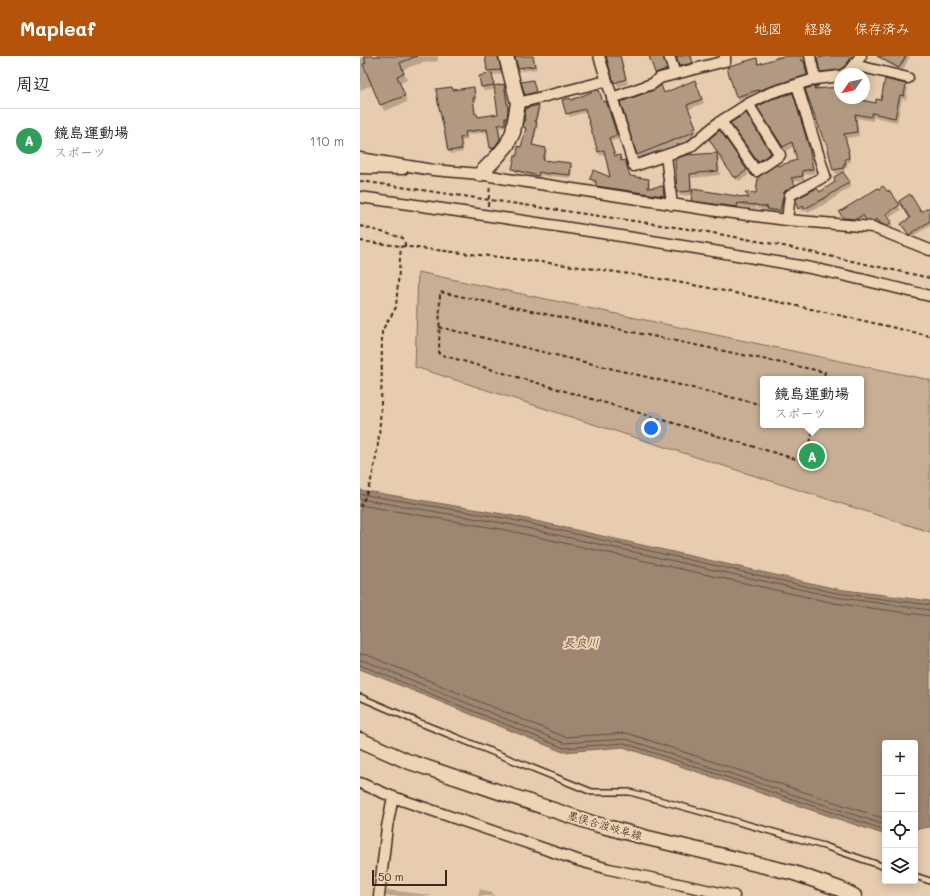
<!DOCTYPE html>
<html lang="ja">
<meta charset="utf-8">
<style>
body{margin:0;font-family:Mali,"Klee One",sans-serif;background:#f6f6f6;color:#202124}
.controls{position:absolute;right:12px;bottom:12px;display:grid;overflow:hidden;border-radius:4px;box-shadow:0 2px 10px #0003}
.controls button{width:36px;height:36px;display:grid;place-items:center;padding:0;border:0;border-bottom:1px solid #e0e0e0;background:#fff;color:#202124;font:20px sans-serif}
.compass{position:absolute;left:474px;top:12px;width:36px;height:36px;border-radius:50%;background:#fff;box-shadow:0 2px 10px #0003;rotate:236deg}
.scale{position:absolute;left:12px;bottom:10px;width:75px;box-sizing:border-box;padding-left:4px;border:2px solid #3b2a1e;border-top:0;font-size:11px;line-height:14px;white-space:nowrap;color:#3b2a1e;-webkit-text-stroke:3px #eed3b5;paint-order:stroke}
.you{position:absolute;left:291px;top:372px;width:14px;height:14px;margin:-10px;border:3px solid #fff;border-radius:50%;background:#1a73e8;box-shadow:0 0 0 6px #1a73e833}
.badge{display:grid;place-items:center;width:26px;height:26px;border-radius:50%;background:#b45309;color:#fff;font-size:13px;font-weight:700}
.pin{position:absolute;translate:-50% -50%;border:2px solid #fff;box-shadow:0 1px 4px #0006}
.popup{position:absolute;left:400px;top:320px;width:104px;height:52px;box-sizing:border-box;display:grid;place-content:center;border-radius:4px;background:#fff;filter:drop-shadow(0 1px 3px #0005);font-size:13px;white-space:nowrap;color:#757577}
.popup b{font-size:15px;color:#202124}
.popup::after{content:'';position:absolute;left:50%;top:100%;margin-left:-8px;border:8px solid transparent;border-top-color:#fff}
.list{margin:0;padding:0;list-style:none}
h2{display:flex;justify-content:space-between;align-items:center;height:52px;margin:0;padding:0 16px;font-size:17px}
h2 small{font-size:13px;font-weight:400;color:#757577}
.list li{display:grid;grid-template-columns:26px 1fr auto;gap:12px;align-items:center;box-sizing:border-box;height:64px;padding:0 16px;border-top:1px solid #e0e0e0}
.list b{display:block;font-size:15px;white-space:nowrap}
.list p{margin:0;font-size:13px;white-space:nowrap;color:#757577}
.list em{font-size:13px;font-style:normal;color:#757577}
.icon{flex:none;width:22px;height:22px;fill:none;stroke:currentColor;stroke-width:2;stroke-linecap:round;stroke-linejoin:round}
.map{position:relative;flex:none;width:570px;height:840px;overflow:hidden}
header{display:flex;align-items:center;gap:24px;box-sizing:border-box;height:56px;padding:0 20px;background:#b45309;color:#fff}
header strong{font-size:19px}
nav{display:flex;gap:22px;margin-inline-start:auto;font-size:14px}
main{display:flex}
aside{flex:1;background:#fff}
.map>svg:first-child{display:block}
.green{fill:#c7ae94;stroke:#816c59;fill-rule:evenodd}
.water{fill:#9d8772;stroke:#766250}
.shadow{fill:#0003}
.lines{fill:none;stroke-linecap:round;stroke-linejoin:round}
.shore{stroke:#624f40;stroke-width:1}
.building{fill:#b29a82;stroke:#3b2a1e}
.lane-casing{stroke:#3b2a1e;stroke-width:8}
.street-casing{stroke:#3b2a1e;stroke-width:13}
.secondary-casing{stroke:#3b2a1e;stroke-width:17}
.path{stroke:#3b2a1e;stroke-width:2;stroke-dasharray:4 3;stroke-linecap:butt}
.lane{stroke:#eed3b5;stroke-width:5}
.street{stroke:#eed3b5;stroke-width:10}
.secondary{stroke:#eed3b5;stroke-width:14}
.labels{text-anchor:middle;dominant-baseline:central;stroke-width:4;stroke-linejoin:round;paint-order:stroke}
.street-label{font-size:11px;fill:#3b2a1e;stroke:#eed3b5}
.water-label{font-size:12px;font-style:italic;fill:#544133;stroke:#eed3b5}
</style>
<header>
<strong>Mapleaf</strong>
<nav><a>地図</a><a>経路</a><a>保存済み</a></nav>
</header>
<main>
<aside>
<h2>周辺<small></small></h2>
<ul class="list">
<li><span class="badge" style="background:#2e9e5b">A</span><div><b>鏡島運動場</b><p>スポーツ</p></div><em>110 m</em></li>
</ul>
</aside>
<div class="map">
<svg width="570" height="840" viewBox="0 0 570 840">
<rect width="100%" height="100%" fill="#e7ccaf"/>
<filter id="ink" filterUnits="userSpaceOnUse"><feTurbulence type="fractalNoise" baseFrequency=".025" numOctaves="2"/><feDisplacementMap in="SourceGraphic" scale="8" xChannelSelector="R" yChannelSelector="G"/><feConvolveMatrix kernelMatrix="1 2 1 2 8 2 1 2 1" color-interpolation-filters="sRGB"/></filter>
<g filter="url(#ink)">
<!-- green -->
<path class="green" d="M58,216L570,324V476L55,311ZM403,323H501V369H403Z"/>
<!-- water -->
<path class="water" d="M0,434L149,459L477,533L570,545V771L555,773V687H525V777L523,778L263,691L203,696L0,613Z"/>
<!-- shadow -->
<path class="shadow" d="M7,0H78V5L62,7L43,13L47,24L40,27L47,46L24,55L13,29L0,34V3Z
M126,0H140V7L142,18L132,19L135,31L144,29L146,33L150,57L148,65H146V71L139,72L142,87L135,95H132L131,92L128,76L106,79L107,84L102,85L103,96L91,98L89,95L92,32L94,35L113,32L117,45H114L116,59L118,62L140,59L136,33L124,35L122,31L130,18L128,15Z
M157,0H173L177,13L161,15L159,11Z
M246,0H261L268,28L258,31Z
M291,0H307L304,4L308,17L298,20Z
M317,0H334L332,1L334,11L324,14Z
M415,0H448L446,2L445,6L449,23L379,45L376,41L396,4L399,8L416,3Z
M457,0H498L486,15L463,19Z
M526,0H550L542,16L526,7L524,3Z
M172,25L177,40L168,42L166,38Z
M335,25L344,47L329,53L337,75L334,77L335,81L280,102L278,98L295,35L301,31L304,38Z
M546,29L548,33L546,44L542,43L537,66L514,61L513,65L497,62L499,80L486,82L490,99H489L491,106L486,107L488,112H484L485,116L476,118L474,114L468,89L464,85L446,34L459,30L461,33L480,32V42H490L517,48Z
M434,42L451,97L455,117L444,119V124L432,126L436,134L426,140L422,159L411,157L409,155L398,153L396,150V153L380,151L379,155L335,148L332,144L333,139L320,140L318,136L316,104L357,98L359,102L360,119L331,122L333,134L391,143L397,138L418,111L439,105L434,90L426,95L399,51Z
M211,45L245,46L249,53L259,83L250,86L256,101L260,100L262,106L265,105L271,121L288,124L290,128V133L303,131L305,135L306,143L239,134L237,128L233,127L231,123L252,122L246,98L241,100L238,96L227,57L225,56L210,61L207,57Z
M178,50L180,53L176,67L178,70L173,90L185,93L187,96L184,105L211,108L212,111L211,122L191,120V121L181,119L180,123L155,116L153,113L156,101H158L162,92L166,74L164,71Z
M386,59L413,102L401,110L374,71Z
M359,76L389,119L379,125L378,123L376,124L353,88Z
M489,126L492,130L467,147L447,157L446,154L442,156L437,147Z
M529,136L541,154L528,162L533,171L529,173L523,171L520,166L516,169L509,168L506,162L498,167L486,166L481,156Z
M570,152V170L551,181L542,168Z
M120,833L132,836L134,840H118Z
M27,834L70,839L71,840H26Z"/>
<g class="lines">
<!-- shore -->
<path class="shore" d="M0,438L149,463L476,537L570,549
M0,443L148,468L475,541L570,554
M0,449L146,474L474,547L570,560
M0,598L7,599L205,681L267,677L525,763
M0,604L5,605L204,687L266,683L525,769
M0,609L204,692L264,687L525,774"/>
</g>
<!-- building -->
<path class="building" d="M4,0H57L40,7L44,17L37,20L45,40L20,49L3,8L6,7Z
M125,0H138L141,14L127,15Z
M158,0H173L175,10L158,12L155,1Z
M246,0H260L266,23L254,27Z
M289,0H303L307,13L295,17Z
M316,0H331L333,7L319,10Z
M424,0H441L442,5H444L447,19L408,31L399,35L398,34L376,41L367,12L370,11L369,10L397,2L398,8Z
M468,0H493L484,11L479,14L460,16L457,2Z
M517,0H546L539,12Z
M132,17L134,29L121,31L119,20L124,19L123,18Z
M525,23L546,28L544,40L540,39L535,62L512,57L511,61L495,58L497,76L484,78L489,95H488L489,102L485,103L486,108H483L484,112L473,114L466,85H464L445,33L459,29L454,33L480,31V42H491L516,47V43L521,44Z
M173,24L176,36L165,39L161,26Z
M335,24L342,43L327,49L336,71L332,73L334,76L277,99L260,46L294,34L301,29L304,37Z
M144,28L148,53L147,62H145V68L138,69L140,83L134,92H130L127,73L105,76L106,81L100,82L102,93L88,95L85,78L78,47L76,33L92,31L93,34L114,31L115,42H113L115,58H117L118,61L138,58L134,30Z
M239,34L243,46L246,45L247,48L257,79L249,82L255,100L260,99L261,105L265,104L270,120L289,123L288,132L303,130L304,140L236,130V125L230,123L233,114L250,121L244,94L238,96L225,53L206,58L202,44L210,42L211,44L232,36L231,35Z
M433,37L449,91L453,113L442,115L443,120L431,122L435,129L424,136L420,155L407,153L408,151L395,149L394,148V149L378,147L377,151L331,145L333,133L389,142L385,136L396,137L398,121L417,108L418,110L437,104L432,86L423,91L397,51L412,43Z
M179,49L175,66H177L172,89L186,92L183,104L211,107L210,119L190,117L189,118L179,116L178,120L152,113L155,100H157L158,90L161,91L166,72L163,71L165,63H164L166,52Z
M386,57L411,97L398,106L370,67Z
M360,74L387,114L376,122L375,120L373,121L349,83Z
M357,97L358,115L330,118L331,135L317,136L315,103L326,99Z
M483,116L490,126L465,142L444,153L443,150L438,153L436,147V143L457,132L460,136L475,126L474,121Z
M523,130L528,136L529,134L540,149L526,158L532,166L526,170L520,167L517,163L514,165L506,164L503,159L496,163L483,162L479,156L518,132L519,133Z
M550,138L561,156L570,151V165L549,179L541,168L550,162L539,145Z"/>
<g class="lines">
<defs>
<path id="lane" d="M0,641L58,666L232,736H270L464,790L525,811
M555,820L570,825"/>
<path id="street" d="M239,0L274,110L330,91L358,67L388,48L410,37L455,23L480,20
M309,0L315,18
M450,0L455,23
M494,9L548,22
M484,18L488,16L501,0
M252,42L292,28L300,22L365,5V0
M158,47L246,25
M361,65L396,115L420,99L388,48
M306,99L312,149
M0,102L73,114L120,118L147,123L357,155L427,164L512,171L570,194
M0,112L43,113
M0,141C147,162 294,184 440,210C484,218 527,230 570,240
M427,164L430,139L465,120L437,29
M0,727L33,741L220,805L249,813L374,840
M19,840L27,771L33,741"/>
<path id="secondary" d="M120,118L136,102L147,89L153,76L158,47L146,0
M0,684L47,705L235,768L288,782L434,817L480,833L494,840"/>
</defs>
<!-- lane casing -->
<use href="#lane" class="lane-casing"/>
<!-- street casing -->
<use href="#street" class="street-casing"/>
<!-- secondary casing -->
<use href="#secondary" class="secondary-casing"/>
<!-- path -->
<path class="path" d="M0,125L342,175L414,188L570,222
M128,150L130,129
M0,170L43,182L46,191
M0,185C94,197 189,205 282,220C379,236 475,258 570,280
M79,271L403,349
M454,369L446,406L79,298L80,236L465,316L463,323
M0,451C25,408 21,326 22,276C25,267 32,260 36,251L41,190"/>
<!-- lane -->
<use href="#lane" class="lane"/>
<!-- street -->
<use href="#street" class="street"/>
<!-- secondary -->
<use href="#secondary" class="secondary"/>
</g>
</g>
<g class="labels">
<!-- street labels -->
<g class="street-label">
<text transform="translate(245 769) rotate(16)">墨俣合渡岐阜線</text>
</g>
<!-- water labels -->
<g class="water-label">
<text x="221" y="586">長良川</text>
</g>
</g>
</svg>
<div class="controls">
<button>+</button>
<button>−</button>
<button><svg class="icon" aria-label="locate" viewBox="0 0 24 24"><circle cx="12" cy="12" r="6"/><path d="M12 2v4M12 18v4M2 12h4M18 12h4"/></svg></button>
<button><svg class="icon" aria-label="layers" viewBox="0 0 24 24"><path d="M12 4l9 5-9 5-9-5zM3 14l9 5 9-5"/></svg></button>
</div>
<svg class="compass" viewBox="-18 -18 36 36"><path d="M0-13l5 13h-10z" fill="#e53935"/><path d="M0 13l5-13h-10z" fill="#757577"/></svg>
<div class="scale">50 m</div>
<div class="you"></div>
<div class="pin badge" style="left:452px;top:400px;background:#2e9e5b">A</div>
<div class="popup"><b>鏡島運動場</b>スポーツ</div>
</div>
</main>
